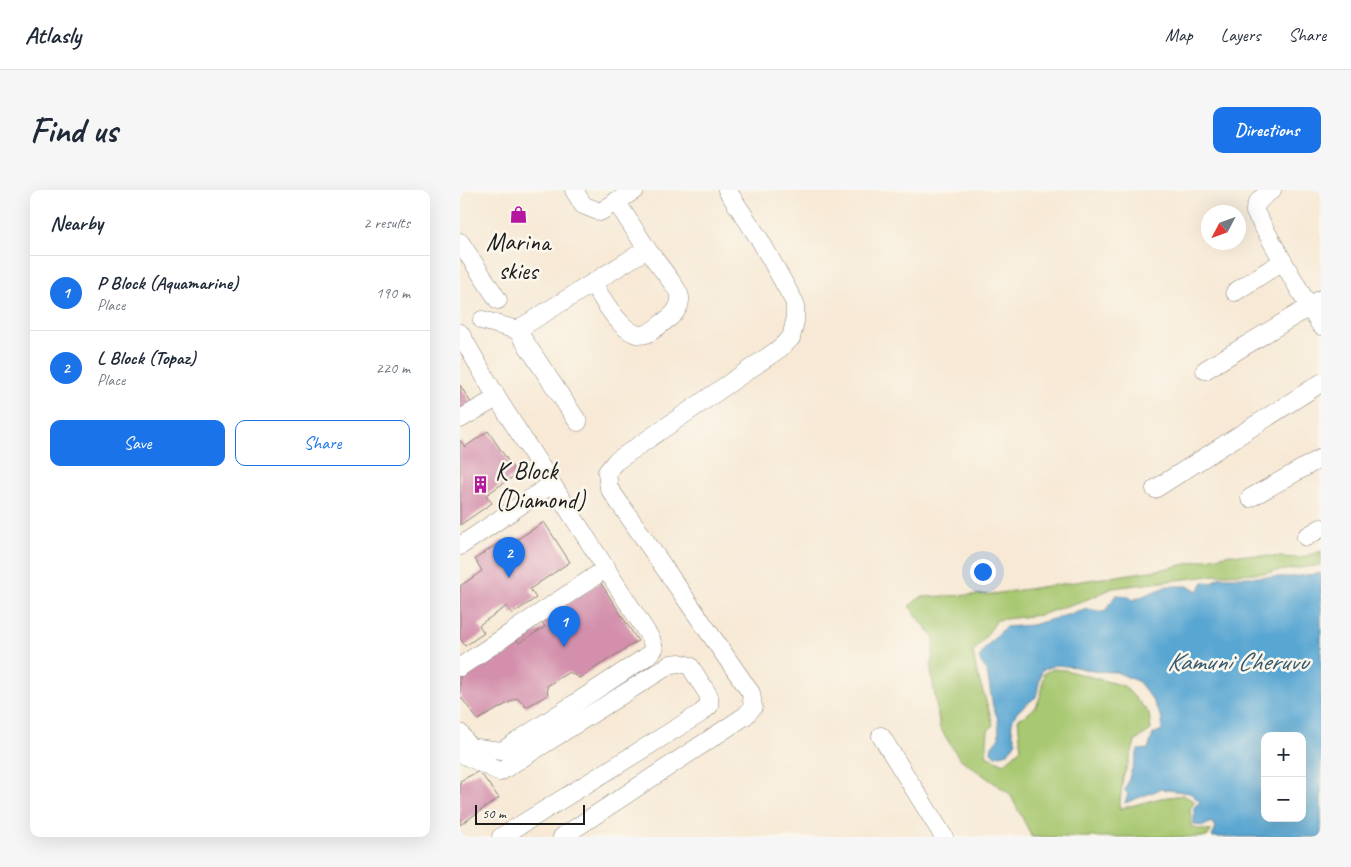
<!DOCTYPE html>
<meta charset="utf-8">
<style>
body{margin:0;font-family:Caveat,sans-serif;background:#f6f6f7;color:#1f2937}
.controls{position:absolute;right:15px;bottom:15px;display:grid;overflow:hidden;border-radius:10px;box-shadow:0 5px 20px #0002}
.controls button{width:45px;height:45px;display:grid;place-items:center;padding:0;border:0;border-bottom:1px solid #e0e1e3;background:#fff;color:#1f2937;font:25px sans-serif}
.compass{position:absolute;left:741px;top:15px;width:45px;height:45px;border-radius:50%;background:#fff;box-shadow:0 5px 20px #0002;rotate:229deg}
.scale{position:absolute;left:15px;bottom:12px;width:110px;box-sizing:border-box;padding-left:5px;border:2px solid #1c1c1c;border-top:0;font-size:14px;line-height:18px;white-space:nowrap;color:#1c1c1c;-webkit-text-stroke:4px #fbf7ec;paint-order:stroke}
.you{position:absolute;left:522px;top:381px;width:18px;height:18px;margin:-12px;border:4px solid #fff;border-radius:50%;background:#1a73e8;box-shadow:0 0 0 8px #1a73e833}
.badge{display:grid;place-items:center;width:32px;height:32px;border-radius:50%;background:#1a73e8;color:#fff;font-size:16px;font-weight:700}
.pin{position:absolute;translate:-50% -41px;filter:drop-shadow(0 1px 2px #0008)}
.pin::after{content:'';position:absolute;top:26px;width:18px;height:15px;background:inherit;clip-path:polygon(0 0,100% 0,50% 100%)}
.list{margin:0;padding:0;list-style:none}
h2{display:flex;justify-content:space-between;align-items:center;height:65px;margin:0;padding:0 20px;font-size:21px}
h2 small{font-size:16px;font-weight:400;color:#747a83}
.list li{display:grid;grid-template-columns:32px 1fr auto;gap:15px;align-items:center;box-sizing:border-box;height:75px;padding:0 20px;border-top:1px solid #e0e1e3}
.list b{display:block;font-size:19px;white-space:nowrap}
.list p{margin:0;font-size:16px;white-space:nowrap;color:#747a83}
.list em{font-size:16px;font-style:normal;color:#747a83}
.actions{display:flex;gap:10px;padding:15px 20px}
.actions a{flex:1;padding:11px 0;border:1px solid #1a73e8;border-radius:10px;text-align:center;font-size:18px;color:#1a73e8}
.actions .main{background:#1a73e8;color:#fff}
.map{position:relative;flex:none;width:861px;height:647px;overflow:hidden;border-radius:10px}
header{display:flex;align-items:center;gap:30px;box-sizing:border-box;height:70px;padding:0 25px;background:#fff;border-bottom:1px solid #e0e1e3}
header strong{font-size:24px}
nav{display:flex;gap:28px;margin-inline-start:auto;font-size:18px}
.intro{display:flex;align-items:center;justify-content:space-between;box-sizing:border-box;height:120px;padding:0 30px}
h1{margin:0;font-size:35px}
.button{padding:12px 22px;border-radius:10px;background:#1a73e8;color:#fff;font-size:18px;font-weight:700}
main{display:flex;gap:30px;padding:0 30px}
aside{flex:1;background:#fff;border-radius:10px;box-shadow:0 5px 20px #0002}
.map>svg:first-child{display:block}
.green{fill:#a8c871;stroke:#627246}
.water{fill:#59a6d2;stroke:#3a6177;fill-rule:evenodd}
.building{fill:#d38fac}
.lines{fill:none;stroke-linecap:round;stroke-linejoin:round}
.minor-casing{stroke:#8a8278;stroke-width:19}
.minor{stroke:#fff;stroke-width:18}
.labels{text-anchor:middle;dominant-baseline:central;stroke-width:5;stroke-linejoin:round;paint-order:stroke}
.poi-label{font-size:25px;fill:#1c1c1c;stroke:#fbf7ec}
.water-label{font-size:26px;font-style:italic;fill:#375a6e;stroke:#fbf7ec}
</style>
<header>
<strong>Atlasly</strong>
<nav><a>Map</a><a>Layers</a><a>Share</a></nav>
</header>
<div class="intro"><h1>Find us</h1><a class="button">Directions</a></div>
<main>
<aside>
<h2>Nearby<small>2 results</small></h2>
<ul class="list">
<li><span class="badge">1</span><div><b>P Block (Aquamarine)</b><p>Place</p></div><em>190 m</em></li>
<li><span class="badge">2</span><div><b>L Block (Topaz)</b><p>Place</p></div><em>220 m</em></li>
</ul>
<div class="actions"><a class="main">Save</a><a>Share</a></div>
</aside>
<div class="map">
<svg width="861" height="647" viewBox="0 0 861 647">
<rect width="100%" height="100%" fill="#fbf7ec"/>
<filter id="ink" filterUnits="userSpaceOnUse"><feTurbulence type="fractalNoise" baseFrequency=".02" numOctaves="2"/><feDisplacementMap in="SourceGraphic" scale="10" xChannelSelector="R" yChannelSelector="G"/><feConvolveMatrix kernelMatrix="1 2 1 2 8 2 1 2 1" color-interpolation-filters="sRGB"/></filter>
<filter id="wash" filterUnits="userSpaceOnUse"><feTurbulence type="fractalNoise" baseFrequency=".0096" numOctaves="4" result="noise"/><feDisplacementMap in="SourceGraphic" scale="20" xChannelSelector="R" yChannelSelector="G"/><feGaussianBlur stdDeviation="1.12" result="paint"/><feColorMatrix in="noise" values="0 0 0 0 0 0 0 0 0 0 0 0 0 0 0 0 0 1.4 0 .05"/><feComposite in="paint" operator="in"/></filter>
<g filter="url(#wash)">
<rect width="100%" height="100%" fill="#f7e9d5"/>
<!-- green -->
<path class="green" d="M861,361V375L804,383L765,384L653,398L628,409L580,425L537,430L524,449L513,462C516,487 527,510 533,535L528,541L526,565L544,574L561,559L558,529C581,519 581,506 584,483L593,479L605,480L664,496L689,523L691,540L676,550L663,588L659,619L701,608L723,605L735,612L730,618L731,636L738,639L751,641L747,647H572L550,604L499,568L480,538L471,481L474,448L449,416L461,407L533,404L704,379L770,364L840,368Z"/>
<!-- water -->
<path class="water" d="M861,383V647H752L756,638L751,632L744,636L734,635V617L740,612L730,603L701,599L665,613L668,604L665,601L678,560L688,559L693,544L702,540V529L692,509L679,492L656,482L633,481L616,477L596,475L582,480L576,507C559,520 544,528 556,551L548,563L535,566L531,562L532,556L539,547L538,529L533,517L527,481L519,469L525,458L545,437L572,435L628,419L644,422L656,405L669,406L673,410L708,396H727L738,401L743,392L752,393L760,387H832ZM805,546H842V628H805Z"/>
<g id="blocks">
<!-- building -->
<path class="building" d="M0,195L13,216L0,224Z
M28,241L57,284L26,305L32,313L0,335V250L5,257Z
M84,332L110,372L70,399L76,408L52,424L47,416L19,435L24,443L5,456L0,448V396L22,381L15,369L43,350L47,356Z
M140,392L178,451L119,488L109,482L87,496L88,505L66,517L57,508L18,530L0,506V486L54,447L59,453L85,437L82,432Z
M19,581L39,608L0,635V591Z"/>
</g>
</g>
<g filter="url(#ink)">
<use href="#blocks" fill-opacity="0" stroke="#8a8278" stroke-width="1"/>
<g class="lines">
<defs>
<path id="minor" d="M114,0L123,15L140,22L175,0
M0,52L38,110
M133,94C143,109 165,151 186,144C192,142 200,135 205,131C214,125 221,118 220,107C219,99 193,68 187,59
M775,102L823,71
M861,109L849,117L861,136
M22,130L57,140L118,232
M57,140L187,59L156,11
M0,143L37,208L191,449L194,459L186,467L42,561L9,557L0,543
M745,180L849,117L795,22C794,12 805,5 812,0
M0,229L37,208
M695,299L861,193
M790,308L861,268
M846,347L861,338
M0,356L92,294
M0,477L147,378
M421,546L484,647
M0,563L40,582L211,474L220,473L230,476L249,506V516L241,523L41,647
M102,647L285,526L293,517L291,503L149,298L147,282L155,272L319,159L331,148L335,131V113L300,50L267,0"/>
</defs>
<!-- minor casing -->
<use href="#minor" class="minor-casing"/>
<!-- minor -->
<use href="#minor" class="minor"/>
</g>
</g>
<!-- icons -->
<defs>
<symbol id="shop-bare" viewBox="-9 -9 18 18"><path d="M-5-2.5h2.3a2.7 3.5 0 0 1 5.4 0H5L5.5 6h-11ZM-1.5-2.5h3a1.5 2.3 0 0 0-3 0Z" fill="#b5179e" stroke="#fbf7ec" stroke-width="2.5" paint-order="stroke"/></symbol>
<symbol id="building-bare" viewBox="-9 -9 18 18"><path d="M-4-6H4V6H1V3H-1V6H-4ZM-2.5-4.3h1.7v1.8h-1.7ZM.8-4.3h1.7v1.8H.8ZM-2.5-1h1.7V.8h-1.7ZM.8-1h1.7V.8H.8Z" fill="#b5179e" stroke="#fbf7ec" stroke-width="2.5" paint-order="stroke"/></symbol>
</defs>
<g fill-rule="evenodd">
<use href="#shop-bare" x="46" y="12" width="25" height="25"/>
<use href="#building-bare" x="8" y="282" width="25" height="25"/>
</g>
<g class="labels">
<!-- poi labels -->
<g class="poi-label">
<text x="58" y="52">Marina<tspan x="58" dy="29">skies</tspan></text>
<text x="35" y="281" text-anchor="start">K Block<tspan x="35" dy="29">(Diamond)</tspan></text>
</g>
<!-- water labels -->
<g class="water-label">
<text x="777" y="471">Kamuni Cheruvu</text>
</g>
</g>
</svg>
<div class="controls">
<button>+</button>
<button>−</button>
</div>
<svg class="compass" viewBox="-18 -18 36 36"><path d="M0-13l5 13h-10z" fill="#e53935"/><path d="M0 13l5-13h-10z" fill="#747a83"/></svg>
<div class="scale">50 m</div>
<div class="you"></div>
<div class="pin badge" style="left:104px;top:457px">1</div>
<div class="pin badge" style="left:49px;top:388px">2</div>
</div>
</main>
